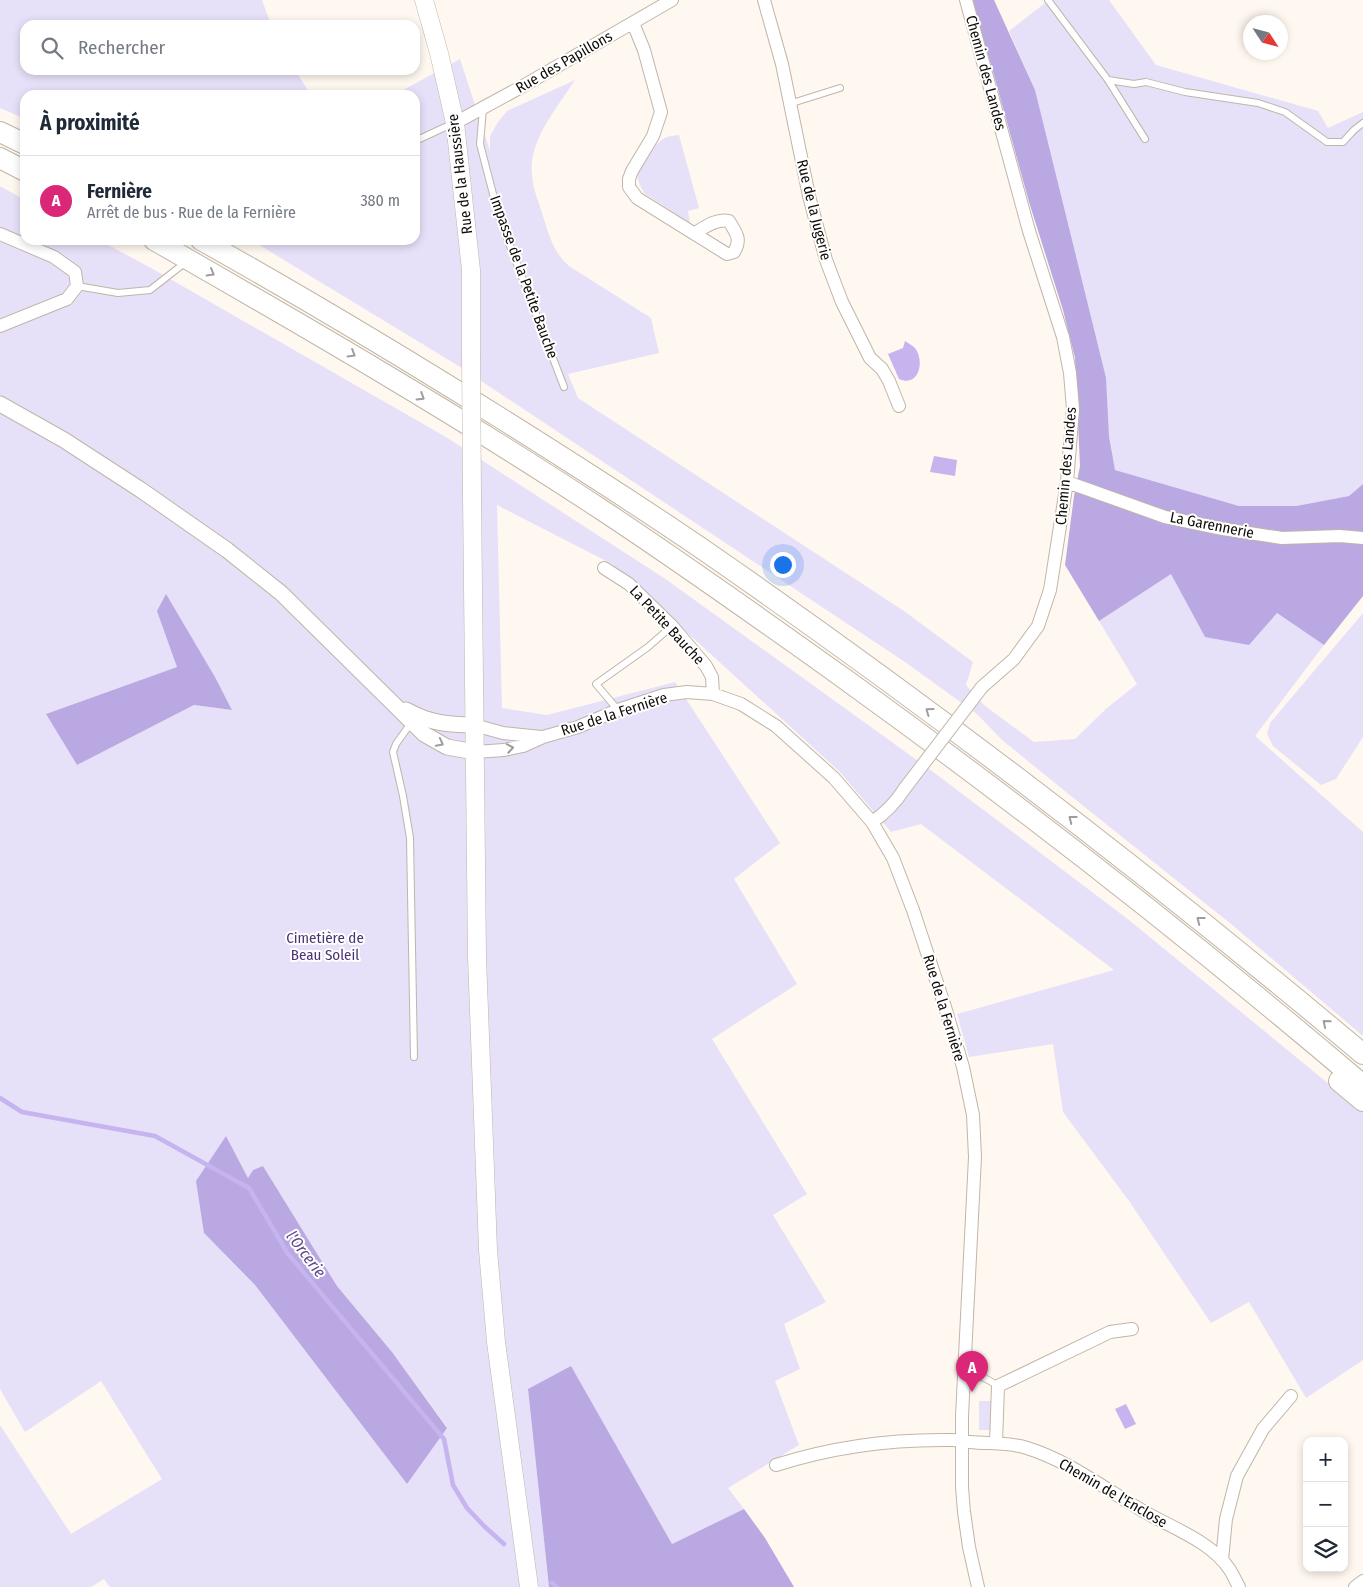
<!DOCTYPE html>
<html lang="fr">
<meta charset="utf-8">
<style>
body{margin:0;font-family:"Fira Sans Condensed",sans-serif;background:#f6f6f7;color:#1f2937}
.controls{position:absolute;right:15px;bottom:15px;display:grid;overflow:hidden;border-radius:10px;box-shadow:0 2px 8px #0003}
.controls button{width:45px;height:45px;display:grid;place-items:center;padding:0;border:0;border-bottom:1px solid #e0e1e3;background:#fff;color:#1f2937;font:25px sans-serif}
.compass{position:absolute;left:1243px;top:15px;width:45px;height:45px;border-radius:50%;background:#fff;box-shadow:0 2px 8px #0003;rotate:126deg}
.you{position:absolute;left:782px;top:564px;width:18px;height:18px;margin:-12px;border:4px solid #fff;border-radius:50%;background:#1a73e8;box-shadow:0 0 0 8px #1a73e833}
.badge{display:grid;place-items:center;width:32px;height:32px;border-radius:50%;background:#db2777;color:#fff;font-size:16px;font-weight:700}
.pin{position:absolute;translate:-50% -41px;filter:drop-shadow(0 1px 2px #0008)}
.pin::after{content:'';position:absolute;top:26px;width:18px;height:15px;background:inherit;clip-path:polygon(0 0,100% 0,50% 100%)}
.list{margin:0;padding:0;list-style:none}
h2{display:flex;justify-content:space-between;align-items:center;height:65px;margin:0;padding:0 20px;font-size:21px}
h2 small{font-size:16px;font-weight:400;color:#747a83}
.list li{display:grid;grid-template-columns:32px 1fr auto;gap:15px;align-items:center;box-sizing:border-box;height:90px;padding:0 20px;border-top:1px solid #e0e1e3}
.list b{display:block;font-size:19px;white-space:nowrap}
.list p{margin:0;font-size:16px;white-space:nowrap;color:#747a83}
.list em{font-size:16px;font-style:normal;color:#747a83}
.icon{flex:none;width:28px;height:28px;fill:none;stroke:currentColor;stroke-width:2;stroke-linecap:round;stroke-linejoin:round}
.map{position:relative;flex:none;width:1363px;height:1587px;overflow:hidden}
.search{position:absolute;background:#fff;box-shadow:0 2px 8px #0003;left:20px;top:20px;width:400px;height:55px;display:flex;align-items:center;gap:12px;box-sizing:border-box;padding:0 18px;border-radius:15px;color:#747a83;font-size:19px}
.panel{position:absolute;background:#fff;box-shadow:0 2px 8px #0003;left:20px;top:90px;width:400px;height:155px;border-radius:15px}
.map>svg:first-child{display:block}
.green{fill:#e7e0f9;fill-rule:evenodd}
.forest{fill:#b9a8e1}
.water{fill:#c5b4ed}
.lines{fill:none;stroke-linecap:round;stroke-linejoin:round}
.stream{stroke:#c5b4ed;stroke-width:4.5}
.service-casing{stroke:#c0b5a8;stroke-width:8}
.minor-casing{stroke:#c0b5a8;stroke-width:14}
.tertiary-casing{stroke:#c0b5a8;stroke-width:17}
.secondary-casing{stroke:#c0b5a8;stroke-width:19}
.trunk-casing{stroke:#c0b5a8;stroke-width:22}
.service{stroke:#fff;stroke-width:6}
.minor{stroke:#fff;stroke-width:12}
.tertiary{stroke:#fff;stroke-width:15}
.secondary{stroke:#fff;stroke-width:18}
.trunk{stroke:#fff;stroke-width:20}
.minor-bridge-casing{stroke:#c0b5a8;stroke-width:14;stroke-linecap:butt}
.secondary-bridge-casing{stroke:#c0b5a8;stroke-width:19;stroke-linecap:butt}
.minor-bridge{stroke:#fff;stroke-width:12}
.secondary-bridge{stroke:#fff;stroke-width:18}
.oneway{stroke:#9f9e9c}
.labels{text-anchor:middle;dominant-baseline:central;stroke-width:4;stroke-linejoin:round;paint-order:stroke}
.street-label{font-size:15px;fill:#0f0c07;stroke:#fff}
.park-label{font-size:15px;fill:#4c3376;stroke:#fff}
.water-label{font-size:16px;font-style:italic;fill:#60488d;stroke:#fff}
</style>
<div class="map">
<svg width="1363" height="1587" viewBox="0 0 1363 1587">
<rect width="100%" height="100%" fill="#fff8f0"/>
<!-- green -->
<path class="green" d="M0,0H262L271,25H25V70H295L311,95H25V119L0,108Z
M1049,0H1109L1156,65L1318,111L1328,128L1363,112V484L1349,496L1296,506H1239L1115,470L1035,90L1009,31Z
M460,59L490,151V136L498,122L507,111L575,80C557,108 528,141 532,175C533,189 539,203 543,216C549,235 553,252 569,266L651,318L659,353L568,374L578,398L904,611L973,662L966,685L985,706L1034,742L1075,739L1107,708L1137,684L1099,621L1171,573L1205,637L1277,613L1324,645L1255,736L1363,832V1036L1231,924L1071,796L1002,740L977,714L905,662L457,365L251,240H415V95H394Z
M679,135L699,208L688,211L690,223L644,193C642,189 639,184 638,179C637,167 656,141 667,137C671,136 676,135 679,135Z
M0,186L25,200V240H99L151,268L446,437L664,578L932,771L1129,920L1363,1112V1360L1306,1398L1249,1302L1211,1323L1129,1201L1063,1112L1053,1044L969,1057L957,1014L1114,970L921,824L891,832L840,772L612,564L497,505L502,708L547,715L675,682L780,843L734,879L797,984L712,1039L807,1194L773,1215L826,1302L784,1324L800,1369L775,1381L799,1445L728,1488L744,1509L672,1544L571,1367L528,1390L549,1587H110L104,1579L91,1587H0V1425L71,1534L162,1479L101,1381L25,1432L0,1389ZM166,595L215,677L232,710L194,705L77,765L46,714L177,667ZM226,1136L248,1178L253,1170L263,1166L337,1286L392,1352L447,1427L407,1484L255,1285L204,1233Z
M1363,613V737L1336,779L1321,785L1273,746L1267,734L1270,723Z
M979,1401H992V1430H979Z"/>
<!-- forest -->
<path class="forest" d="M972,0H994L1035,90L1106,378L1109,437L1115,470L1239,506H1296L1349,496L1363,484V596L1324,645L1277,613L1249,645L1205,637L1171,574L1099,621L1065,565L1074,496L1080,466L1075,358L1063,310L1029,202L992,68Z
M166,594L215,677L232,710L194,705L77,765L46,714L177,667L157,611Z
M226,1136L248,1178L253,1170L263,1166L337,1286L392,1352L447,1428L407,1484L255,1285L204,1233L196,1181Z
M571,1366L672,1544L744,1509L765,1538L794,1587H549L528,1389Z"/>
<!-- water -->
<path class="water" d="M905,341C908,343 912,345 915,348C925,361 919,388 899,379L888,354L903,348Z
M934,456L957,460L955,476L930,472Z
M1126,1404L1136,1424L1125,1429L1115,1409Z"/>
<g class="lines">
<!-- stream -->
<path class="stream" d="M0,1098L22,1112L155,1136L249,1188L288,1254L444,1439L453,1485L467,1508L485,1527L504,1544
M552,1583L557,1587"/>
<defs>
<path id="service" d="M1048,0L1108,80L1145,139
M1108,80L1134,84L1146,82L1185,92L1258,103L1285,112L1327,142H1343L1354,130L1363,123
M789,104L840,88
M483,109L480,144L499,217L564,387
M415,141L454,123
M223,250L232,240
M77,286L118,293L150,290L186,262
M618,710L596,684L648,647L672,626
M411,723L396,744L393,752L403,796L410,838L414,1057
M964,1373C978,1374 986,1378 998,1386"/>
<path id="minor" d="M764,0L782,64L809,196L826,260L842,302L870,358L882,369L889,381L899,406
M966,0L1029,231L1063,337L1070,373L1073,409L1067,482L1050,590L1038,626L1014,659L982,687
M633,23L644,50L661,112L653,136L632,171L629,179V187L637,198L727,254L734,252C742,239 736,233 729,221C717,218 705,227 695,233
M455,123L523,86L672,0
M0,234L54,257L75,272L77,286L67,299L0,326
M1067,482L1165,517L1223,529L1282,538L1340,536L1363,538
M604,568L629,584L672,626L706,666L712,677L713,694
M474,725L503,733L541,737
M475,752L504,750L523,746L543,737L578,727L618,710L664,695L687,692L713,694L741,704L776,726L834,778L872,822L893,858L913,910L945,1007L963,1067L973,1115L975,1157L962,1416V1487L964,1512L969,1547L978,1587
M872,822C886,813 896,802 905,788
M996,1443L998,1386L1110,1332L1132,1329
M776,1465C832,1447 892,1439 952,1440C958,1440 964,1442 970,1442C989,1444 1009,1442 1027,1448C1069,1461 1105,1489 1143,1511C1172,1528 1211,1541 1230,1570C1233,1575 1236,1581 1239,1587
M1222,1560L1226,1519L1237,1476L1263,1429L1291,1396
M1355,1587L1363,1581"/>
<path id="tertiary" d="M0,404L64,440L141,490L227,550L281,593L424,734L447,747L475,752
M406,710C429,723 449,725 474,725"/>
<path id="secondary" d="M424,0L439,53L455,123L471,270V352
M472,495L477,957L488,1250L496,1342L529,1587"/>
<path id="trunk" d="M0,132L25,144
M0,158L25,171
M154,240C306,327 458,415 605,512C688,567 768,624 849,682C1025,809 1197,944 1363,1085
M201,240C303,297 403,357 502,419C572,463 643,508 711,555C936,711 1153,878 1363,1054
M1339,1081L1363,1101"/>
</defs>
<!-- service casing -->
<use href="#service" class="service-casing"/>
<!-- minor casing -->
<use href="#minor" class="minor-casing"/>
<!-- tertiary casing -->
<use href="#tertiary" class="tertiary-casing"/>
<!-- secondary casing -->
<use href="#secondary" class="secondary-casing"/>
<!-- trunk casing -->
<use href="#trunk" class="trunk-casing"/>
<!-- service -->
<use href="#service" class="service"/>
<!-- minor -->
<use href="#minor" class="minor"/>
<!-- tertiary -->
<use href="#tertiary" class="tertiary"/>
<!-- secondary -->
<use href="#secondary" class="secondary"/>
<!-- trunk -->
<use href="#trunk" class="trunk"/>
<defs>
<path id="minor-bridge" d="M905,788L982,687"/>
<path id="secondary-bridge" d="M471,352L472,495"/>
</defs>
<!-- minor-bridge casing -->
<use href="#minor-bridge" class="minor-bridge-casing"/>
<!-- secondary-bridge casing -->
<use href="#secondary-bridge" class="secondary-bridge-casing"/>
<!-- minor-bridge -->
<use href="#minor-bridge" class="minor-bridge"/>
<!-- secondary-bridge -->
<use href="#secondary-bridge" class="secondary-bridge"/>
</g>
<!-- one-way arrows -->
<defs><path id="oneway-chevron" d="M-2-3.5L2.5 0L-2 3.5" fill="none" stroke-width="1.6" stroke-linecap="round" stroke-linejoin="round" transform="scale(1.25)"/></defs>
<g class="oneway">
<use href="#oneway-chevron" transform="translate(211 273) rotate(30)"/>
<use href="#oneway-chevron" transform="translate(352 354) rotate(31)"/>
<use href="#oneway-chevron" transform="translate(421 397) rotate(32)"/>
<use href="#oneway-chevron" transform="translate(929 711) rotate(-144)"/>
<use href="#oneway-chevron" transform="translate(440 743) rotate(28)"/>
<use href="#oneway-chevron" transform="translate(510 748) rotate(-10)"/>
<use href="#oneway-chevron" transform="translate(1072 819) rotate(-142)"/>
<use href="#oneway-chevron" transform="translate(1200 920) rotate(-142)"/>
<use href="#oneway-chevron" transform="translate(1326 1023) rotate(-140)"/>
</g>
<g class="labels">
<!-- street labels -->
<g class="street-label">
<text transform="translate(564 62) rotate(-30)">Rue des Papillons</text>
<text transform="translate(986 73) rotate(75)">Chemin des Landes</text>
<text transform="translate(460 174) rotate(-97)">Rue de la Haussière</text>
<text transform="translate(814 210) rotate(76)">Rue de la Jugerie</text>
<text transform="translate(524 277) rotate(70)">Impasse de la Petite Bauche</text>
<text transform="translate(1066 466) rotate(-85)">Chemin des Landes</text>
<text transform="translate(1212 525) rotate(11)">La Garennerie</text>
<text transform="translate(667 625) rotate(47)">La Petite Bauche</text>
<text transform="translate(614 714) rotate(-18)">Rue de la Fernière</text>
<text transform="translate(944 1008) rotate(73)">Rue de la Fernière</text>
<text transform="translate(1113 1493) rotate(30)">Chemin de l'Enclose</text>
</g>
<!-- park labels -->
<g class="park-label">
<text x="325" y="938">Cimetière de<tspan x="325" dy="17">Beau Soleil</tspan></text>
</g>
<!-- water labels -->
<g class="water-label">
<text transform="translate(306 1254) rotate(53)">l'Orcerie</text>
</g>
</g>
</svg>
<div class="controls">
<button>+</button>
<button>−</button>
<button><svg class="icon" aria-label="layers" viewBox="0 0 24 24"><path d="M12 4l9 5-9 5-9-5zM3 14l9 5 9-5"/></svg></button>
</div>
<svg class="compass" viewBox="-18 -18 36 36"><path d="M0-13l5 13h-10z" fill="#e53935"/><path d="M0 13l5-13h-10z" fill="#747a83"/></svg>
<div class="you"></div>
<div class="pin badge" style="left:972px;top:1392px">A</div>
<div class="search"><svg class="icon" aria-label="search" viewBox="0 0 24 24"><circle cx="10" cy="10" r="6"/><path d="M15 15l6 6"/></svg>Rechercher</div>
<section class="panel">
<h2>À proximité<small></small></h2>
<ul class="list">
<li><span class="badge">A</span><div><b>Fernière</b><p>Arrêt de bus · Rue de la Fernière</p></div><em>380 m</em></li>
</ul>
</section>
</div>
